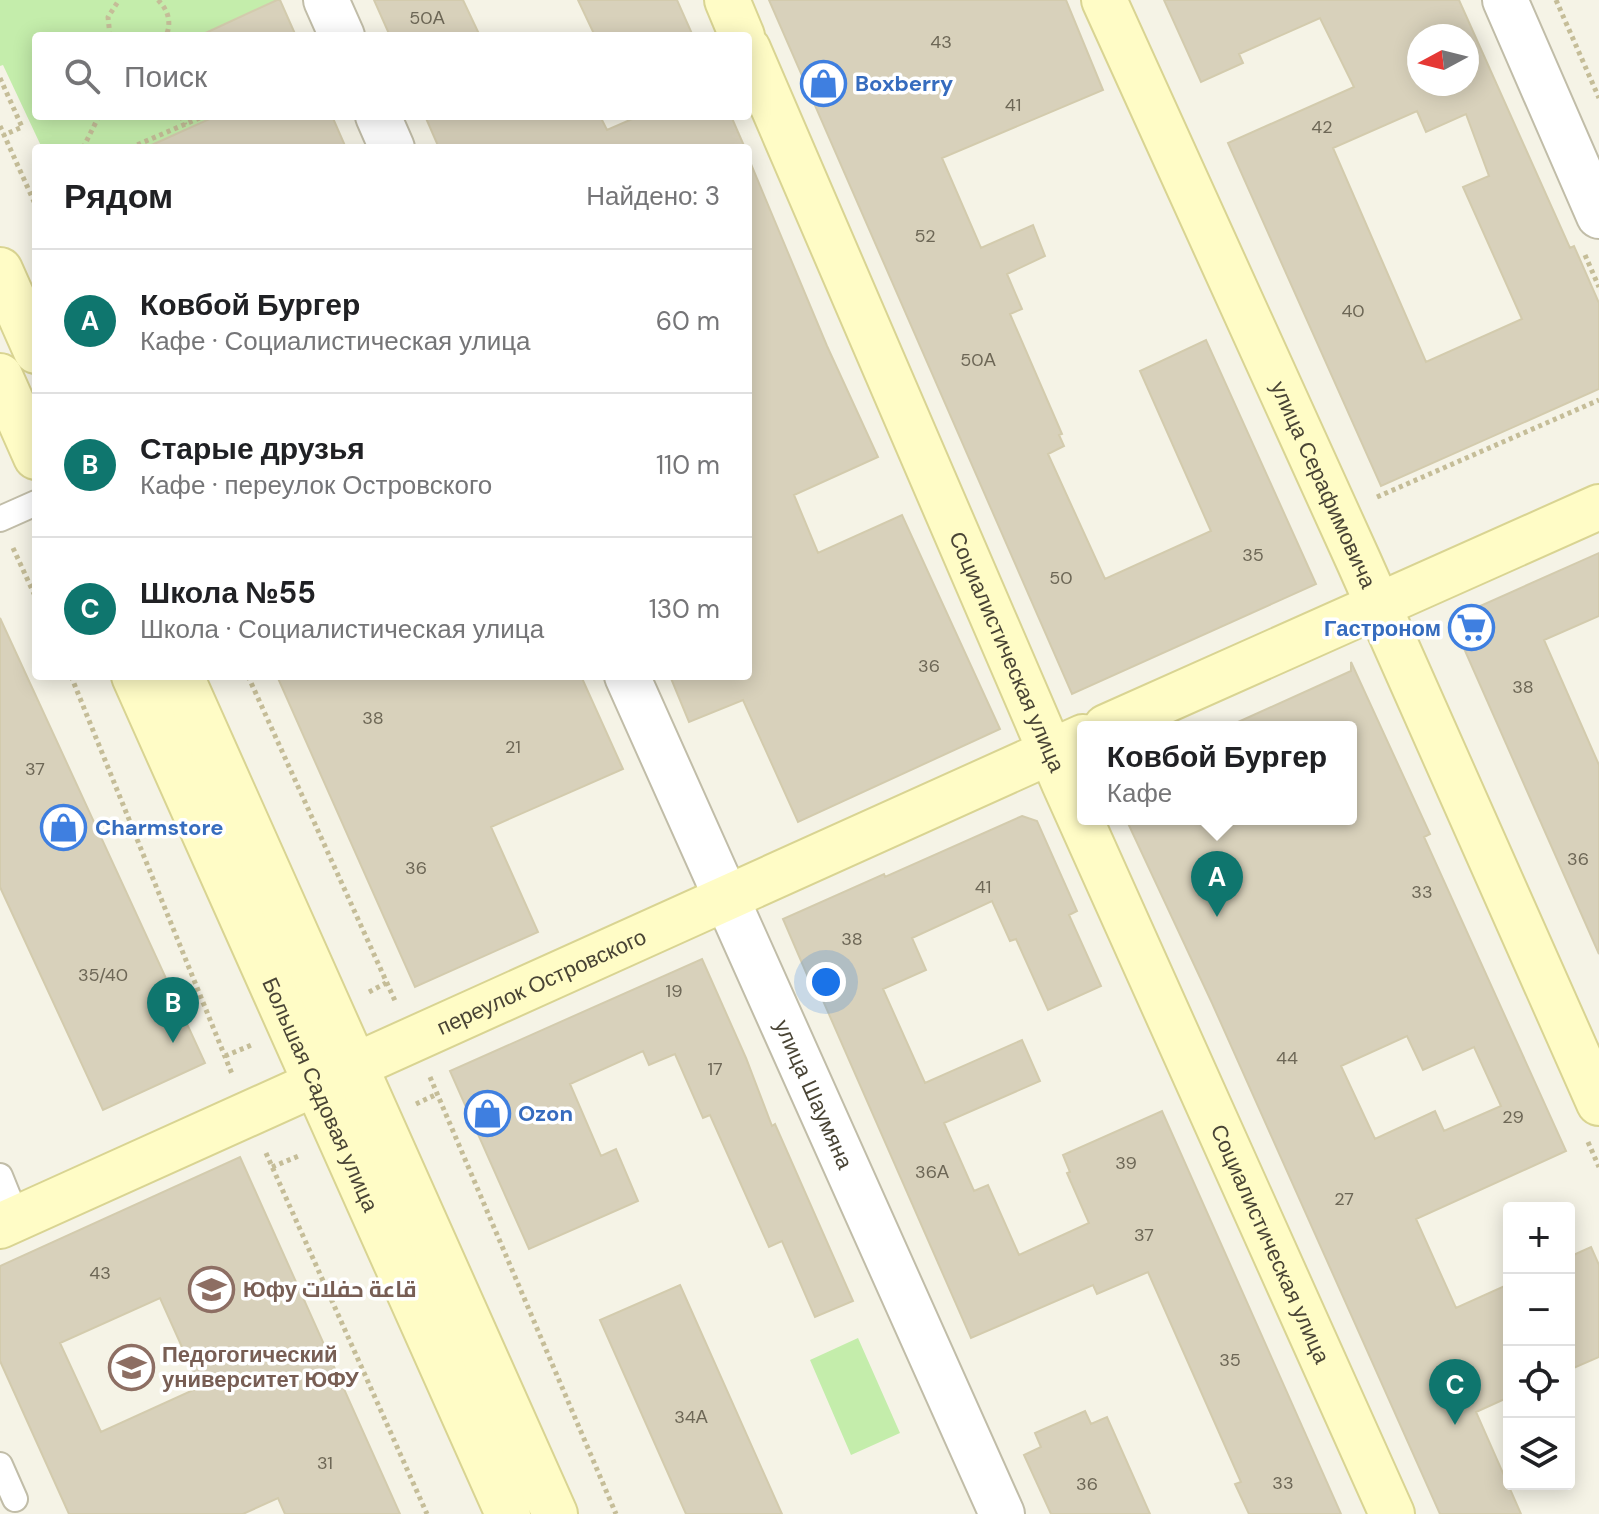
<!DOCTYPE html>
<html lang="ru">
<meta charset="utf-8">
<style>
body{margin:0;font-family:"DM Sans",Cairo,sans-serif;background:#f2f2f2;color:#202124}
.controls{position:absolute;right:24px;bottom:24px;display:grid;overflow:hidden;border-radius:8px;box-shadow:0 4px 20px #0003}
.controls button{width:72px;height:72px;display:grid;place-items:center;padding:0;border:0;border-bottom:2px solid #e0e0e0;background:#fff;color:#202124;font:40px sans-serif}
.compass{position:absolute;left:1407px;top:24px;width:72px;height:72px;border-radius:50%;background:#fff;box-shadow:0 4px 20px #0003;rotate:263deg}
.you{position:absolute;left:826px;top:982px;width:28px;height:28px;margin:-20px;border:6px solid #fff;border-radius:50%;background:#1a73e8;box-shadow:0 0 0 12px #1a73e833}
.badge{display:grid;place-items:center;width:52px;height:52px;border-radius:50%;background:#0f766e;color:#fff;font-size:26px;font-weight:700}
.pin{position:absolute;translate:-50% -66px;filter:drop-shadow(0 2px 4px #0008)}
.pin::after{content:'';position:absolute;top:42px;width:28px;height:24px;background:inherit;clip-path:polygon(0 0,100% 0,50% 100%)}
.popup{position:absolute;left:1077px;top:721px;width:280px;height:104px;box-sizing:border-box;display:grid;place-content:center;border-radius:8px;background:#fff;filter:drop-shadow(0 2px 6px #0005);font-size:26px;white-space:nowrap;color:#757577}
.popup b{font-size:30px;color:#202124}
.popup::after{content:'';position:absolute;left:50%;top:100%;margin-left:-16px;border:16px solid transparent;border-top-color:#fff}
.list{margin:0;padding:0;list-style:none}
h2{display:flex;justify-content:space-between;align-items:center;height:104px;margin:0;padding:0 32px;font-size:34px}
h2 small{font-size:26px;font-weight:400;color:#757577}
.list li{display:grid;grid-template-columns:52px 1fr auto;gap:24px;align-items:center;box-sizing:border-box;height:144px;padding:0 32px;border-top:2px solid #e0e0e0}
.list b{display:block;font-size:30px;white-space:nowrap}
.list p{margin:0;font-size:26px;white-space:nowrap;color:#757577}
.list em{font-size:26px;font-style:normal;color:#757577}
.icon{flex:none;width:44px;height:44px;fill:none;stroke:currentColor;stroke-width:2;stroke-linecap:round;stroke-linejoin:round}
.map{position:relative;flex:none;width:1599px;height:1514px;overflow:hidden}
.search{position:absolute;background:#fff;box-shadow:0 4px 20px #0003;left:32px;top:32px;width:720px;height:88px;display:flex;align-items:center;gap:20px;box-sizing:border-box;padding:0 28px;border-radius:8px;color:#757577;font-size:30px}
.panel{position:absolute;background:#fff;box-shadow:0 4px 20px #0003;left:32px;top:144px;width:720px;height:536px;border-radius:8px}
.map>svg:first-child{display:block}
.green{fill:#c4edab}
.building{fill:#d8d1bb;stroke:#d3cbad;stroke-width:2;fill-rule:evenodd}
.lines{fill:none;stroke-linecap:round;stroke-linejoin:round}
.lane-casing{stroke:#c1bda8;stroke-width:28}
.street-casing{stroke:#c1bda8;stroke-width:48}
.secondary-casing{stroke:#d9d492;stroke-width:48}
.path{stroke:#c5bd98;stroke-width:5;stroke-dasharray:4 4;stroke-linecap:butt}
.lane{stroke:#fff;stroke-width:24}
.street{stroke:#fff;stroke-width:44}
.secondary{stroke:#fffcc6;stroke-width:44}
.labels{text-anchor:middle;dominant-baseline:central;stroke-width:7;stroke-linejoin:round;paint-order:stroke}
.number-label{font-size:18px;fill:#6d6756}
.shop-label{font-size:22px;font-weight:bold;fill:#366cbe;stroke:#fff;text-anchor:start}
.street-label{font-size:22px;fill:#494435;stroke:#fff}
.education-label{font-size:22px;font-weight:bold;fill:#785e54;stroke:#fff;text-anchor:start}
</style>
<div class="map">
<svg width="1599" height="1514" viewBox="0 0 1599 1514">
<rect width="100%" height="100%" fill="#f5f3e6"/>
<!-- green -->
<path class="green" d="M0,0H277L199,36H36V116H216L145,148H42L3,65L0,66Z
M858,1338L900,1433L851,1455L810,1360Z"/>
<!-- building -->
<path class="building" d="M277,0H280L296,36H199Z
M374,0H463L480,36H390Z
M578,0H677L693,36H595Z
M769,0H1066L1103,90L942,158L981,248L1033,225L1045,256L1007,274L1022,309L1010,314L1062,434L1059,435L1064,446L1048,454L1105,579L1211,531L1140,371L1206,340L1316,584L1072,694Z
M1164,0H1459L1570,248L1574,246L1599,303V389L1381,486L1228,143L1354,87L1320,18L1239,54L1243,63L1201,82ZM1419,36H1467V84H1419ZM1417,111L1426,132L1466,114L1489,176L1463,187L1522,319L1426,362L1333,148Z
M216,116H332L346,148H145Z
M425,116H600L607,130L639,116H731L745,148H439Z
M748,157L827,346L878,457L794,495L818,553L902,515L1000,729L798,822L743,700L689,722L670,676H748Z
M1599,553V616L1544,640L1599,765V954L1451,619Z
M0,618L205,1063L103,1110L0,887Z
M1351,662L1430,834L1424,837L1566,1151L1416,1219L1456,1308L1509,1284V1397L1476,1412L1521,1514H1440L1212,1003L1126,819H1351V727H1227L1351,671ZM1407,1036L1423,1070L1474,1047L1501,1106L1444,1131L1435,1111L1375,1139L1341,1066Z
M277,676H581L623,769L491,827L538,932L415,987Z
M1022,816L1037,821L1077,911L1069,915L1101,986L1048,1010L1016,939L1010,941L992,901L912,938L926,970L883,989L925,1083L1022,1040L1040,1081L944,1123L974,1191L988,1185L1019,1255L1089,1223L1067,1173L1070,1172L1063,1155L1162,1111L1341,1514H1249L1235,1484L1241,1482L1148,1272L1097,1294L1093,1285L971,1338L821,996L817,998L783,919L884,874L885,877Z
M702,959L746,1058L772,1126L775,1124L853,1301L815,1317L782,1241L769,1247L710,1115L703,1118L675,1054L649,1065L643,1051L570,1084L601,1156L616,1149L638,1201L529,1249L450,1071Z
M240,1157L400,1514H285L278,1498L243,1514H69L0,1361V1266ZM160,1298L200,1387L101,1432L60,1343Z
M1591,1247L1599,1265V1357L1569,1370V1257Z
M680,1285L782,1514H686L600,1320Z
M1085,1411L1091,1424L1107,1417L1150,1514H1051L1024,1455L1041,1447L1035,1433Z"/>
<g class="lines">
<defs>
<path id="lane" d="M0,519L36,503
M0,1176L17,1218
M0,1465L15,1499"/>
<g id="street">
<path d="M326,0L342,36"/>
<path d="M1505,0L1599,216"/>
<path d="M378,116L392,148"/>
<path id="s1" d="M627,676L1002,1514"/>
</g>
<g id="secondary">
<path d="M727,0L742,36"/>
<path id="s2" d="M1104,0L1359,562L1599,1103"/>
<path id="s3" d="M748,49L1064,783L1392,1514"/>
<path d="M0,270L36,351"/>
<path d="M0,376L36,457"/>
<path id="s4" d="M134,676L508,1514"/>
<path d="M181,676L555,1514"/>
<path d="M1106,727L1599,507"/>
<path id="s5" d="M0,1226L1083,737"/>
</g>
</defs>
<!-- lane casing -->
<use href="#lane" class="lane-casing"/>
<!-- street casing -->
<use href="#street" class="street-casing"/>
<!-- secondary casing -->
<use href="#secondary" class="secondary-casing"/>
<!-- path -->
<path class="path" d="M158,0C168,10 172,22 166,36
M1556,0L1599,98
M110,36L108,17L119,0
M0,78L22,127L4,135
M181,116L185,125
M0,126L36,206
M83,148L99,116
M130,148L204,116
M1585,255L1599,287
M1377,497L1599,400
M13,548L36,598
M71,676L232,1074
M248,676L396,1003
M369,992L386,983
M225,1056L254,1044
M430,1077L616,1514
M416,1104L437,1094
M1588,1142L1599,1167
M266,1153L427,1514
M272,1167L301,1155"/>
<!-- lane -->
<use href="#lane" class="lane"/>
<!-- street -->
<use href="#street" class="street"/>
<!-- secondary -->
<use href="#secondary" class="secondary"/>
</g>
<!-- icons -->
<defs>
<symbol id="shop-ring" viewBox="-11 -11 22 22"><circle r="9.5" fill="#fff" stroke="#3f7fe0" stroke-width="1.5"/><path d="M-5-2.5h2.3a2.7 3.5 0 0 1 5.4 0H5L5.5 6h-11ZM-1.5-2.5h3a1.5 2.3 0 0 0-3 0Z" fill="#3f7fe0"/></symbol>
<symbol id="supermarket-ring" viewBox="-11 -11 22 22"><circle r="9.5" fill="#fff" stroke="#3f7fe0" stroke-width="1.5"/><path d="M-6-5.5h2.5l.6 2H6L4.5 2H-2.5L-4.4-4H-6ZM-1.5 3.2a1.3 1.3 0 1 0 .1 0ZM3 3.2a1.3 1.3 0 1 0 .1 0Z" fill="#3f7fe0"/></symbol>
<symbol id="university-ring" viewBox="-11 -11 22 22"><circle r="9.5" fill="#fff" stroke="#8d6e63" stroke-width="1.5"/><path d="M0-5L7-2L0 1L-7-2ZM-4 1L0 2.5L4 1V4Q0 6-4 4Z" fill="#8d6e63"/></symbol>
</defs>
<g fill-rule="evenodd">
<use href="#shop-ring" x="798" y="58" width="51" height="51"/>
<use href="#supermarket-ring" x="1446" y="602" width="51" height="51"/>
<use href="#shop-ring" x="38" y="802" width="51" height="51"/>
<use href="#shop-ring" x="462" y="1088" width="51" height="51"/>
<use href="#university-ring" x="186" y="1264" width="51" height="51"/>
<use href="#university-ring" x="106" y="1342" width="51" height="51"/>
</g>
<g class="labels">
<!-- number labels -->
<g class="number-label">
<text x="427" y="18">50А</text>
<text x="941" y="42">43</text>
<text x="1013" y="105">41</text>
<text x="1322" y="127">42</text>
<text x="925" y="236">52</text>
<text x="1353" y="311">40</text>
<text x="978" y="360">50А</text>
<text x="1253" y="555">35</text>
<text x="1061" y="578">50</text>
<text x="929" y="666">36</text>
<text x="1523" y="687">38</text>
<text x="373" y="718">38</text>
<text x="513" y="747">21</text>
<text x="35" y="769">37</text>
<text x="1578" y="859">36</text>
<text x="416" y="868">36</text>
<text x="983" y="887">41</text>
<text x="1422" y="892">33</text>
<text x="852" y="939">38</text>
<text x="103" y="975">35/40</text>
<text x="674" y="991">19</text>
<text x="1287" y="1058">44</text>
<text x="715" y="1069">17</text>
<text x="1513" y="1117">29</text>
<text x="1126" y="1163">39</text>
<text x="932" y="1172">36А</text>
<text x="1344" y="1199">27</text>
<text x="1144" y="1235">37</text>
<text x="100" y="1273">43</text>
<text x="1230" y="1360">35</text>
<text x="691" y="1417">34А</text>
<text x="325" y="1463">31</text>
<text x="1283" y="1483">33</text>
<text x="1087" y="1484">36</text>
</g>
<!-- shop labels -->
<g class="shop-label">
<text x="855" y="83">Boxberry</text>
<text x="1441" y="628" text-anchor="end">Гастроном</text>
<text x="95" y="827">Charmstore</text>
<text x="518" y="1113">Ozon</text>
</g>
<!-- street labels -->
<g class="street-label">
<text stroke="none"><textPath href="#s2" startOffset="532">улица Серафимовича</textPath></text>
<text stroke="none"><textPath href="#s3" startOffset="656">Социалистическая улица</textPath></text>
<text stroke="none"><textPath href="#s5" startOffset="594">переулок Островского</textPath></text>
<text stroke="none"><textPath href="#s4" startOffset="458">Большая Садовая улица</textPath></text>
<text stroke="none"><textPath href="#s1" startOffset="458">улица Шаумяна</textPath></text>
<text stroke="none"><textPath href="#s3" startOffset="1304">Социалистическая улица</textPath></text>
</g>
<!-- education labels -->
<g class="education-label">
<text x="243" y="1289">Юфу قاعة حفلات</text>
<text x="162" y="1354">Педогогический<tspan x="162" dy="25">университет ЮФУ</tspan></text>
</g>
</g>
</svg>
<div class="controls">
<button>+</button>
<button>−</button>
<button><svg class="icon" aria-label="locate" viewBox="0 0 24 24"><circle cx="12" cy="12" r="6"/><path d="M12 2v4M12 18v4M2 12h4M18 12h4"/></svg></button>
<button><svg class="icon" aria-label="layers" viewBox="0 0 24 24"><path d="M12 4l9 5-9 5-9-5zM3 14l9 5 9-5"/></svg></button>
</div>
<svg class="compass" viewBox="-18 -18 36 36"><path d="M0-13l5 13h-10z" fill="#e53935"/><path d="M0 13l5-13h-10z" fill="#757577"/></svg>
<div class="you"></div>
<div class="pin badge" style="left:1217px;top:917px">A</div>
<div class="popup"><b>Ковбой Бургер</b>Кафе</div>
<div class="pin badge" style="left:173px;top:1043px">B</div>
<div class="pin badge" style="left:1455px;top:1425px">C</div>
<div class="search"><svg class="icon" aria-label="search" viewBox="0 0 24 24"><circle cx="10" cy="10" r="6"/><path d="M15 15l6 6"/></svg>Поиск</div>
<section class="panel">
<h2>Рядом<small>Найдено: 3</small></h2>
<ul class="list">
<li><span class="badge">A</span><div><b>Ковбой Бургер</b><p>Кафе · Социалистическая улица</p></div><em>60 m</em></li>
<li><span class="badge">B</span><div><b>Старые друзья</b><p>Кафе · переулок Островского</p></div><em>110 m</em></li>
<li><span class="badge">C</span><div><b>Школа №55</b><p>Школа · Социалистическая улица</p></div><em>130 m</em></li>
</ul>
</section>
</div>
